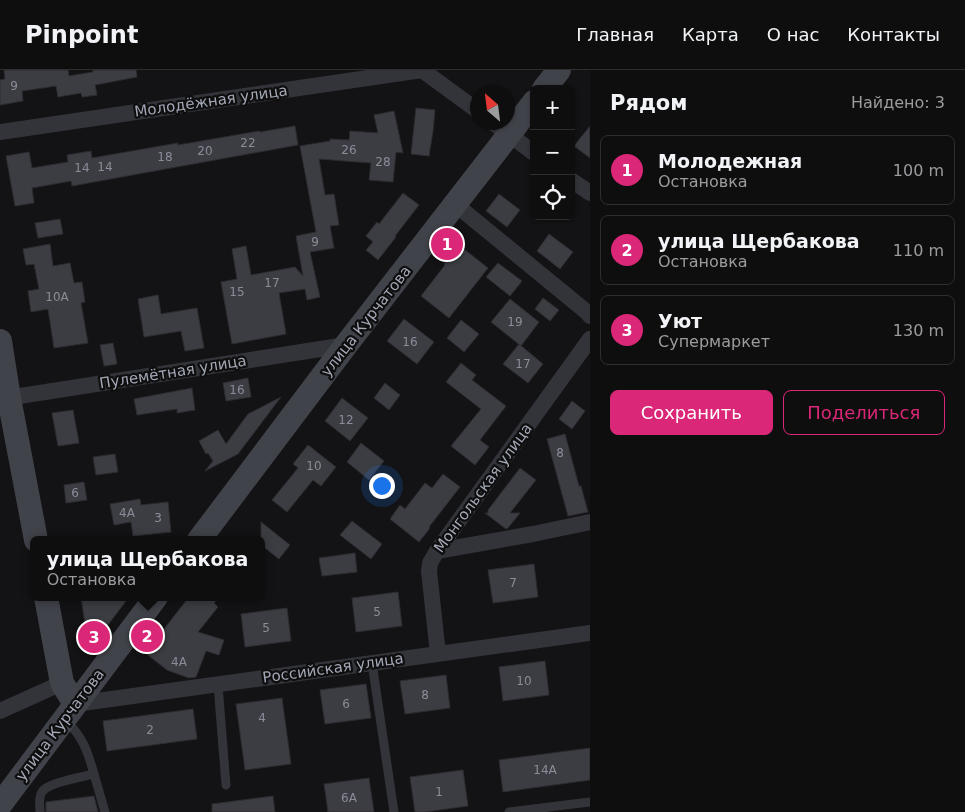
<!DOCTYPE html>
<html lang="ru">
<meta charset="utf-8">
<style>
body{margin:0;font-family:"DejaVu Sans",sans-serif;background:#1c1c1d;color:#f1f3f6}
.controls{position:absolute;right:15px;top:15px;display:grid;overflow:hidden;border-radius:8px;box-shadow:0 1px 4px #0004}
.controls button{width:45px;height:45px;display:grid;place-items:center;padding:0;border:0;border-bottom:1px solid #2e2e2f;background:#0e0e0f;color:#f1f3f6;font:25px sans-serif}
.compass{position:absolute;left:470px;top:15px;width:45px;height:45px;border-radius:50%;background:#0e0e0f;box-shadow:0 1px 4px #0004;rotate:332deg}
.you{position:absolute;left:381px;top:415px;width:18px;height:18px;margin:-12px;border:4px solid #fff;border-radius:50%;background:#1a73e8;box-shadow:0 0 0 8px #1a73e833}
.badge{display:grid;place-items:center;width:32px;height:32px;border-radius:50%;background:#db2777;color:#fff;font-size:16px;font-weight:700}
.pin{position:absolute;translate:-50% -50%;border:2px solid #fff;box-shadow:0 1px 5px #0006}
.popup{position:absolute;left:30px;top:466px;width:235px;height:65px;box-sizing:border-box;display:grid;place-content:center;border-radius:8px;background:#0e0e0f;filter:drop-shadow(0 1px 4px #0005);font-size:16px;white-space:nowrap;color:#9b9c9e}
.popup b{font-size:19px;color:#f1f3f6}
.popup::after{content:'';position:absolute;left:50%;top:100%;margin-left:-10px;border:10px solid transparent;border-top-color:#0e0e0f}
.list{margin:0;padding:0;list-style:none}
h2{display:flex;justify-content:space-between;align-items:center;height:65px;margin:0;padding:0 20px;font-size:21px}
h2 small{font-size:16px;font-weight:400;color:#9b9c9e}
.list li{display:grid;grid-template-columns:32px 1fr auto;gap:15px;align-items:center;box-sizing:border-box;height:70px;margin:0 10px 10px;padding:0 10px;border:1px solid #2e2e2f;border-radius:8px}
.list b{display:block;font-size:19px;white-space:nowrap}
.list p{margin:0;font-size:16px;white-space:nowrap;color:#9b9c9e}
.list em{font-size:16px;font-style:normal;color:#9b9c9e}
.actions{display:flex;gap:10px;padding:15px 20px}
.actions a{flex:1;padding:11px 0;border:1px solid #db2777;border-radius:8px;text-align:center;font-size:18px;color:#db2777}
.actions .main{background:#db2777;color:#fff}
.icon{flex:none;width:28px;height:28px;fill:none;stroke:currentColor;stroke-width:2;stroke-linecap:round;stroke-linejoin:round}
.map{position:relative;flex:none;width:590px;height:742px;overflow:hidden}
header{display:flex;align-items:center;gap:30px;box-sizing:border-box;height:70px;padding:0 25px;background:#0e0e0f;border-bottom:1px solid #2e2e2f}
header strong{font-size:24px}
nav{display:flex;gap:28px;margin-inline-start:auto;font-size:18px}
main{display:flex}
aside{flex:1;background:#0e0e0f}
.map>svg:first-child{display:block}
.building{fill:#3c3d42;stroke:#2d2c31}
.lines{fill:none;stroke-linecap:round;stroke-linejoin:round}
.lane{stroke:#33343a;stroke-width:9}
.street{stroke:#33343a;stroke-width:16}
.secondary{stroke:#41434a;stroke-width:24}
.labels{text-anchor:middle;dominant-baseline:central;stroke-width:4.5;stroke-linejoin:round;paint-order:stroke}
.number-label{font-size:12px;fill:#898d99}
.street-label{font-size:15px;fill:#a3a8b6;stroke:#0e0e0f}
</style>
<header>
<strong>Pinpoint</strong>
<nav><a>Главная</a><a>Карта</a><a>О нас</a><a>Контакты</a></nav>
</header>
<main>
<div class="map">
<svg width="590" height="742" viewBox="0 0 590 742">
<rect width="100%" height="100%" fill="#131214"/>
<!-- building -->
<path class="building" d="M4,0H68L69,6L93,2V0H136L137,7L95,15L97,25L82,27L81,23L58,27L56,16L22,21L23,31L0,35V10L5,9Z
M416,38L435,40L433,61L429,86L411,84Z
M394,41L403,83L396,82L393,112L369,110L371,93L319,89L325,125L334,124L339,155L330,156L334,178L310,182L320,227L307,230L305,219L279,223L286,264L232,274L221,212L237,209L232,179L246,176L251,205L295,197L303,206L296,166L316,162L300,76L330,71V69L349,70L350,61L378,63L374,45Z
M295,56L298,75L72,116L71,111L32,118L34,133L15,136L6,86L29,82L32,98L68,92L67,85L91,81L92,88L178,73V75L259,61L260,62Z
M590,56V88L574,76Z
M403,123L419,135L395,166L396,167L378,190L366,180L373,172L366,166L377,152L379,154Z
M499,124L520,140L507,157L486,141Z
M60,149L63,164L38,168L35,153Z
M549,164L573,182L560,199L537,181Z
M50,174L53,196L70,193L74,213L82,212L85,232L81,233L88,273L54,278L48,239L31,242L28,221L39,219L34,194L26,195L23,179Z
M459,175L488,198L449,248L421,226L445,195L444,194Z
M498,193L522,211L510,226L486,207Z
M158,225L161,244L197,238L204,278L185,281L181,261L144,267L138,229Z
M543,228L559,240L550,251L535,239Z
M510,229L539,252L521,276L491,252Z
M404,249L434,272L417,294L387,271Z
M461,250L479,264L464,282L447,268Z
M113,273L117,294L104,296L100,275Z
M519,274L543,294L528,313L503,294Z
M461,293L476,305L472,310L506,336L480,370L489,377L475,395L451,376L481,339L446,312Z
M248,308L251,327L226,331L223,313Z
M385,313L400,325L389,340L374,328Z
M192,318L195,340L177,343V339L137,345L134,329Z
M281,327L238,384L205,401L213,391L208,383L206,384L199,371L218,360L226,374L248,344Z
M342,328L368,348L350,371L325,351Z
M572,331L585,341L572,359L559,349Z
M73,340L79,373L58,376L52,343Z
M565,364L579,416H581L588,442L568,446L547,369Z
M361,373L384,391L369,410L347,392Z
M308,375L336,397L321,416L313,410L287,442L272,430L298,398L293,394Z
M115,384L118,402L96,405L93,387Z
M520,398L536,410L510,443H520L508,458L506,459L485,443H488V440Z
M443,404L460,417L429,457L430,458L419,472L390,449L400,435L405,439L425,413L432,418Z
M84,412L87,430L66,433L64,415Z
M140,429L141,435L168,432L171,462L133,466L131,452L114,455L110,434Z
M352,451L382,474L371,489L340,465Z
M261,452L290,475L279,489L261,475Z
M355,483L357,502L322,506L319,488Z
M534,494L538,527L493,533L488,500Z
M398,522L402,556L356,562L352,528Z
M81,527H129L89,580Z
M189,527H219L214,533L218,537L198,562L224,570L219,585L206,581L196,607L189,608L167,600L144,582L163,559H164Z
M287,538L291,571L245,577L241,544Z
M545,591L549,625L503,631L499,597Z
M446,605L450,638L405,644L400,611Z
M366,614L371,648L325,654L320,620Z
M282,628L291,694L245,700L236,634Z
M193,639L197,669L107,681L103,651Z
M590,678V710L503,722L499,690Z
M463,700L468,736L425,742H415L410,707Z
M369,708L374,742H328L324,714Z
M94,726L98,742H46V732Z
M273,726L275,742H212V734Z"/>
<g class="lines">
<!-- lane -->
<path class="lane" d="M372,593L394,742
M218,615L226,715
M94,704L105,742
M40,742C40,736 38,728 42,722C47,713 82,707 94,704C87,679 83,668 65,649
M509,742L590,732"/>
<!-- street -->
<path class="street" d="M422,0L478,41
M492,52L534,83
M0,62L422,0
M571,110L590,123
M455,134L588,243L590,246
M0,329L346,275
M437,481L533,464L590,452
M438,584L429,501L430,493L437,481L590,269
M75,634L590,563
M0,641L62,613"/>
<!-- secondary -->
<path class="secondary" d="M544,19L559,0
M0,271L9,328L36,470
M199,470L346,275L534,32
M46,527L62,613L75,634
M0,735L156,527"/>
</g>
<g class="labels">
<!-- number labels -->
<g class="number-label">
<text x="14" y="16">9</text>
<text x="248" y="73">22</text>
<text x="349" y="80">26</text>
<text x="205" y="81">20</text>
<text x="165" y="87">18</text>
<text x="383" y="92">28</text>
<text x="105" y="97">14</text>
<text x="82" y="98">14</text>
<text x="315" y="172">9</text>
<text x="272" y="213">17</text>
<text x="237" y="222">15</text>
<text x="57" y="227">10А</text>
<text x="515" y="252">19</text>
<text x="410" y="272">16</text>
<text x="523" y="294">17</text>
<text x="237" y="320">16</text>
<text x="346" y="350">12</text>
<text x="560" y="383">8</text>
<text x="314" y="396">10</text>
<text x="75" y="423">6</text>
<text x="127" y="443">4А</text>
<text x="158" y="448">3</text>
<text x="513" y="513">7</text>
<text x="377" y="542">5</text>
<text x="266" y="558">5</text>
<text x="179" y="592">4А</text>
<text x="524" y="611">10</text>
<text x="425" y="625">8</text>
<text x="346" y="634">6</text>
<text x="262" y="648">4</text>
<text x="150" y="660">2</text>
<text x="545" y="700">14А</text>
<text x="439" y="722">1</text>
<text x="349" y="728">6А</text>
</g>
<!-- street labels -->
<g class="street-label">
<text transform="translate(211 31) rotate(-8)">Молодёжная улица</text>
<text transform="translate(366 251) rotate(-52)">улица Курчатова</text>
<text transform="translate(173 302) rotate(-9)">Пулемётная улица</text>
<text transform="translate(483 418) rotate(-54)">Монгольская улица</text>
<text transform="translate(333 598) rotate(-8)">Российская улица</text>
<text transform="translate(60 655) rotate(-53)">улица Курчатова</text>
</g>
</g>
</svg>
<div class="controls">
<button>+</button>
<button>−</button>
<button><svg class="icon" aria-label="locate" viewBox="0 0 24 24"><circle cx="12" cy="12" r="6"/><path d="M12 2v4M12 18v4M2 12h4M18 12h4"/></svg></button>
</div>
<svg class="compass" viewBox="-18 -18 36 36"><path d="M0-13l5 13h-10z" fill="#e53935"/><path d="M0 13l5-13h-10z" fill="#9b9c9e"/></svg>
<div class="you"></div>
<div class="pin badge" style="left:447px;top:174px">1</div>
<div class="pin badge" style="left:147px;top:566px">2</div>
<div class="popup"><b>улица Щербакова</b>Остановка</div>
<div class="pin badge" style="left:94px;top:567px">3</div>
</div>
<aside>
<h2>Рядом<small>Найдено: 3</small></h2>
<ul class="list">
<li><span class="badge">1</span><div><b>Молодежная</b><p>Остановка</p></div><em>100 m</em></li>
<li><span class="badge">2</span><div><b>улица Щербакова</b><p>Остановка</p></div><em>110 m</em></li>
<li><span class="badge">3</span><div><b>Уют</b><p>Супермаркет</p></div><em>130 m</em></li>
</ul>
<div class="actions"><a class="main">Сохранить</a><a>Поделиться</a></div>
</aside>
</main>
